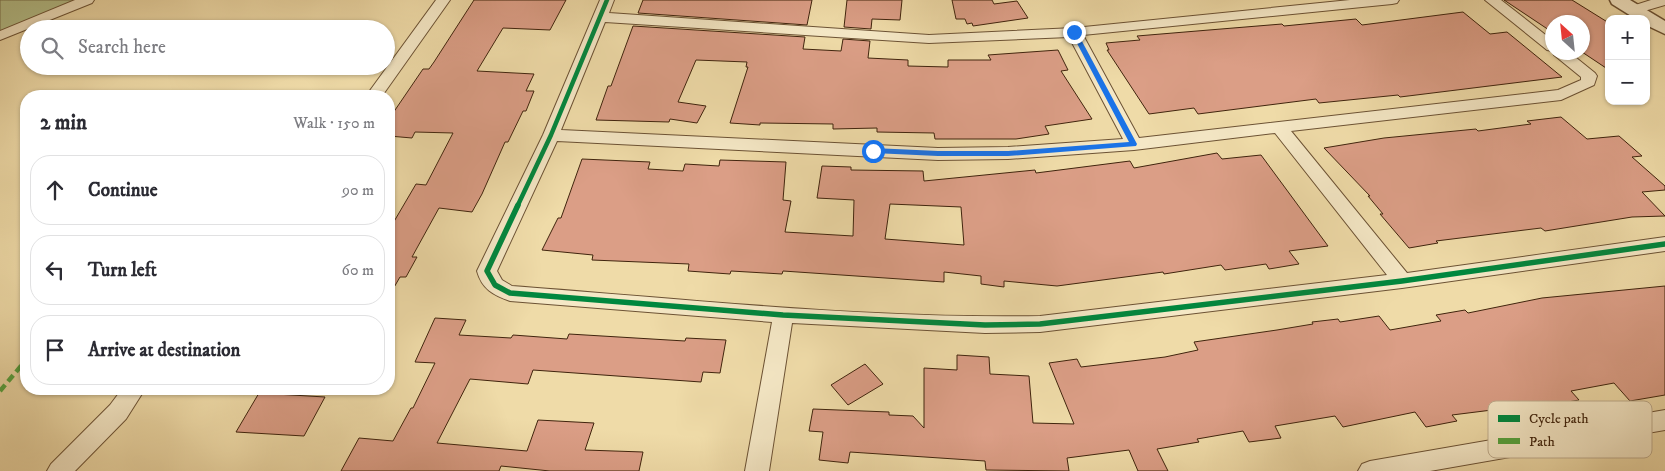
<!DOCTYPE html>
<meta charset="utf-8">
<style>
body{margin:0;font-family:"IM FELL DW Pica",serif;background:#f7f7f7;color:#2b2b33}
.controls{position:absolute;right:15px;top:15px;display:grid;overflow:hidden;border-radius:10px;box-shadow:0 1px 4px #0004}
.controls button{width:45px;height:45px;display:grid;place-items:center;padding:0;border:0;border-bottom:1px solid #e1e1e2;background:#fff;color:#2b2b33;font:25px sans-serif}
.compass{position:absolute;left:1545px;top:15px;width:45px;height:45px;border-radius:50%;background:#fff;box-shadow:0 1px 4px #0004;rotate:333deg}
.stop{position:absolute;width:15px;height:15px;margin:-11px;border:4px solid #1a73e8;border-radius:50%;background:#fff}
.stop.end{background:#1a73e8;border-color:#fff;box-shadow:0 1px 5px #0008}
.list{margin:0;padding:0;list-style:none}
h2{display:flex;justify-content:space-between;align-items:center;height:65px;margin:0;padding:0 20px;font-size:21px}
h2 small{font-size:16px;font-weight:400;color:#7c7c81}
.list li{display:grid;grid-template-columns:32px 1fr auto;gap:15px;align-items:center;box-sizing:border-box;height:70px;margin:0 10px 10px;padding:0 10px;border:1px solid #e1e1e2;border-radius:20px}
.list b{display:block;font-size:19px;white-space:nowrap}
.list em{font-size:16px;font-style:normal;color:#7c7c81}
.icon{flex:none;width:28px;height:28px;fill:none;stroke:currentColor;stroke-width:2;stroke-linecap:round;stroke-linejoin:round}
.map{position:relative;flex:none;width:1665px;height:471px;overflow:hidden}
.search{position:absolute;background:#fff;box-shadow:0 1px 4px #0004;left:20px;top:20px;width:375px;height:55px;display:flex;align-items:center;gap:12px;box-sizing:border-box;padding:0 18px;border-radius:28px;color:#7c7c81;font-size:19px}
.panel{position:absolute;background:#fff;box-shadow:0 1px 4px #0004;left:20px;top:90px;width:375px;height:305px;border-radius:20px}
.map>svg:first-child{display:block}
.green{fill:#b5c18b;stroke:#7a724c}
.building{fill:#db9e86;stroke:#40240d;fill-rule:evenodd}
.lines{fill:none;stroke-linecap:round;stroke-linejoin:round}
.minor-casing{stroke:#6c5234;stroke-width:2}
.tertiary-casing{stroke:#6c5234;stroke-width:3}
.minor{fill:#f5e8c6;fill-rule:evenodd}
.tertiary{fill:#f5e8c6;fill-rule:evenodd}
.quiet{stroke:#54a33e;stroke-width:4.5;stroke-dasharray:8 4.5;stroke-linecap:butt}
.cycleway-far1-casing{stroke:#f5e8c6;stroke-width:7}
.cycleway-casing{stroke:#f5e8c6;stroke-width:9}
.cycleway-far1{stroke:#00873e;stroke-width:4.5}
.cycleway{stroke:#00873e;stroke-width:5.5}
.route{fill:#1a73e8}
.key{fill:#f5e8c6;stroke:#bfad8e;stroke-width:1}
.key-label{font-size:14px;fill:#40240d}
</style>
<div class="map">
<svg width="1665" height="471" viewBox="0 0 1665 471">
<rect width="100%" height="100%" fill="#efdba8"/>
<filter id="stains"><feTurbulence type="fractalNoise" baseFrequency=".004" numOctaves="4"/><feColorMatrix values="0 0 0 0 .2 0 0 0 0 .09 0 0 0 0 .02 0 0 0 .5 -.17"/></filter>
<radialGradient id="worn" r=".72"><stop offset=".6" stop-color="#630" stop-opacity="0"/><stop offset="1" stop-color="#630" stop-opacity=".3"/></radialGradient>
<!-- green -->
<path class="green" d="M0,0H84L0,38Z"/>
<!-- building -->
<path class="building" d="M474,0H566L550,30L503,28L477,71L534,74L526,91H534L526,111H523L508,142H505L482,194L472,212L439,208L412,257H417L406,277H400L389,296V230L416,184L426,185L453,133L415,132L412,138L389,136V113H393L423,69H429L434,62Z
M643,0H812L807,25L638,13Z
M847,0H902L900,20L872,19L871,29L844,27Z
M952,0H992L994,4L1017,1L1028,18L973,26L972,23L967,24L965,19H956Z
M1504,0H1572L1609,23V70L1582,52V22H1552V32Z
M1463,12L1490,34L1507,32L1562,77L1400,97L1398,95L1319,103L1316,99L1198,114L1194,108L1149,114L1107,50H1109L1106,43L1140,40L1137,36L1209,30L1282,24L1284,26L1356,19L1362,25Z
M633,26L805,37L803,49L841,51L843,39L870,41L868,58L908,60V66L948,67V60H991L988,55L1058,50L1068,70L1061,71L1092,119L1045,126L1049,134L1016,139H935L934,133L877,132V128L833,129V124L760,123V125L730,123L748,67H746L747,62L696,60L678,102L706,106L697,123L670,119L669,122L596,120L608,86H611Z
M1561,117L1587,139L1619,136L1642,156L1632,157L1665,186V190L1642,192L1665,216L1632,217L1545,231L1541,228L1436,241L1438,243L1409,248L1380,214H1383L1368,196H1370L1324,148L1384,138L1476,129L1478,131L1531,124L1527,121Z
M1217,153L1222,159L1261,155L1328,246L1289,251L1299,264L1269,269L1266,264L1225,270L1221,265L1164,274L1163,272L1057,286L1004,281V287L981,284V276L944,272V282L783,271L782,274L731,271L730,274L688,271L689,264L592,260L593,255L542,250L558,218H561L582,159L650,162L648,169L683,171L685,164L719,166L720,160L786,162L783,200L791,201L785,232L853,236L854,200L817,198L822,166L851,167V170L923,171L924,181L1035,170L1036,173L1130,161L1134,168ZM890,204L961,207L964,245L885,239Z
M1665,286V395L1630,401L1614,383L1571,391L1579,400L1545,406L1556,420L1522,425L1508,408L1452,415L1457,421L1426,427L1415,412L1343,427L1335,416L1275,426L1281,438L1249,442L1243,431L1197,439L1199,442L1157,449L1168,471H1138L1129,450L1067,458L1069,471L986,470L985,461L850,452L848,463L819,460L823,432L809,431L813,409L889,412V415L913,416L924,428V368L957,370V355L989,357L990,374L1029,376L1033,423L1074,424L1049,363L1077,359L1081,367L1165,357L1198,350L1194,342L1277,330L1313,324L1312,322L1338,319L1340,322L1379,316L1390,330L1441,321L1436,315L1465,310L1468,313L1542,298Z
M435,318L466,320L459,335L511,338L513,335L567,339L569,334L685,341L686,338L726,340L720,373L703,372L701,382L533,370L528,384L470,379L437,443L527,451L538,420L594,423L585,450L643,452L639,471H550L501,466L499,471H341L359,438L393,441L411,408H413L435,363L415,362Z
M865,364L883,384L848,405L831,385Z
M259,393L325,397L304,436L236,432Z"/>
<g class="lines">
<defs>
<path id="minor" d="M75,0H94L92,3L0,40V31Z
M436,0H450L382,96H366Z
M600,0H614L609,13L929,35L1074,28L1350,0H1399L1397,3L1392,4L1083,35L1139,138L1558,90L1581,80V77L1554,55L1552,51L1547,50L1485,0H1501L1552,40V52H1569L1595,73L1597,76L1594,85L1561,100L1291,131L1407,273L1665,237V251L1402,288L1040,332L985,333L792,323L769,471H745L772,322L510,301C493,295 482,289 477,271L543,135ZM605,22L929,43L1069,37L1123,139L1008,147L938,148L561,130ZM1275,133L1387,275L1040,316C865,319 686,299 512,286L502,280L497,271L557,141L938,160L1008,159L1134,150Z
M1651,0H1665V5L1634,14L1629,13L1627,10L1629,7Z
M122,389H145L126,419L75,471H47L51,464L110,405Z
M1665,410V430L1430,471H1358L1362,464L1370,461Z"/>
<path id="tertiary" d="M1610,0H1630L1665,21V34L1646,25V19H1636L1612,4Z"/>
</defs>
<!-- minor casing -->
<use href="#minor" class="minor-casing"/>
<!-- tertiary casing -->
<use href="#tertiary" class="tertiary-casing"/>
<!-- minor -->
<use href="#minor" class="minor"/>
<!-- tertiary -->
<use href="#tertiary" class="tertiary"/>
<!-- quiet -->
<path class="quiet" d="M0,391L26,360"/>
<defs>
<path id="cycleway-far1" d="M517,207L551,135L607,0"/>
<path id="cycleway" d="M518,205L487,271L495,285L510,293L783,315L985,325L1040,324L1402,281L1665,244"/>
</defs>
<!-- cycleway-far1 casing -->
<use href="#cycleway-far1" class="cycleway-far1-casing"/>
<!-- cycleway casing -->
<use href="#cycleway" class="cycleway-casing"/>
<!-- cycleway-far1 -->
<use href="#cycleway-far1" class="cycleway-far1"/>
<!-- cycleway -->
<use href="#cycleway" class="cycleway"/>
</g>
<!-- route -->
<path class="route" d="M1074,30L1077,32L1137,144L1136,146L1008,156H938L873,153L869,151L873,148L938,151H1008L1129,142L1071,32Z"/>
<!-- legend -->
<rect x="1488" y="401" width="164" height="57" rx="8" class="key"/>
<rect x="1498" y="415" width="22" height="7" fill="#00873e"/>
<rect x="1498" y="438" width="22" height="6" fill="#54a33e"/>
<g class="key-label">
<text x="1529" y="423">Cycle path</text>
<text x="1529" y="446">Path</text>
</g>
<rect width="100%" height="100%" filter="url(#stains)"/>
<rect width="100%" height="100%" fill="url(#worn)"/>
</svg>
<div class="controls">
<button>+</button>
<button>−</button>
</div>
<svg class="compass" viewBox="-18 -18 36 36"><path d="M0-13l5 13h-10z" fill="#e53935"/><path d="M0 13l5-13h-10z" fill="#7c7c81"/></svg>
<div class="stop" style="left:873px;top:151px"></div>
<div class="stop end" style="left:1074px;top:32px"></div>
<div class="search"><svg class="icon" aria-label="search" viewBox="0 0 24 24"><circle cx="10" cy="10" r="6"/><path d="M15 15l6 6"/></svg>Search here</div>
<section class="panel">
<h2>2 min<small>Walk · 150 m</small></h2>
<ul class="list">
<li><svg class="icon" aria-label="ahead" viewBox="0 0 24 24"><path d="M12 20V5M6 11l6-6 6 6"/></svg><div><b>Continue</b></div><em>90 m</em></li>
<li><svg class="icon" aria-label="left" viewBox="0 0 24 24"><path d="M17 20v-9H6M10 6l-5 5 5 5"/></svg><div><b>Turn left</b></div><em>60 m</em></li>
<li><svg class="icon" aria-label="arrive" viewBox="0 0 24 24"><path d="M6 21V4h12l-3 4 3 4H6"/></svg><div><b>Arrive at destination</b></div></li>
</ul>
</section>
</div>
